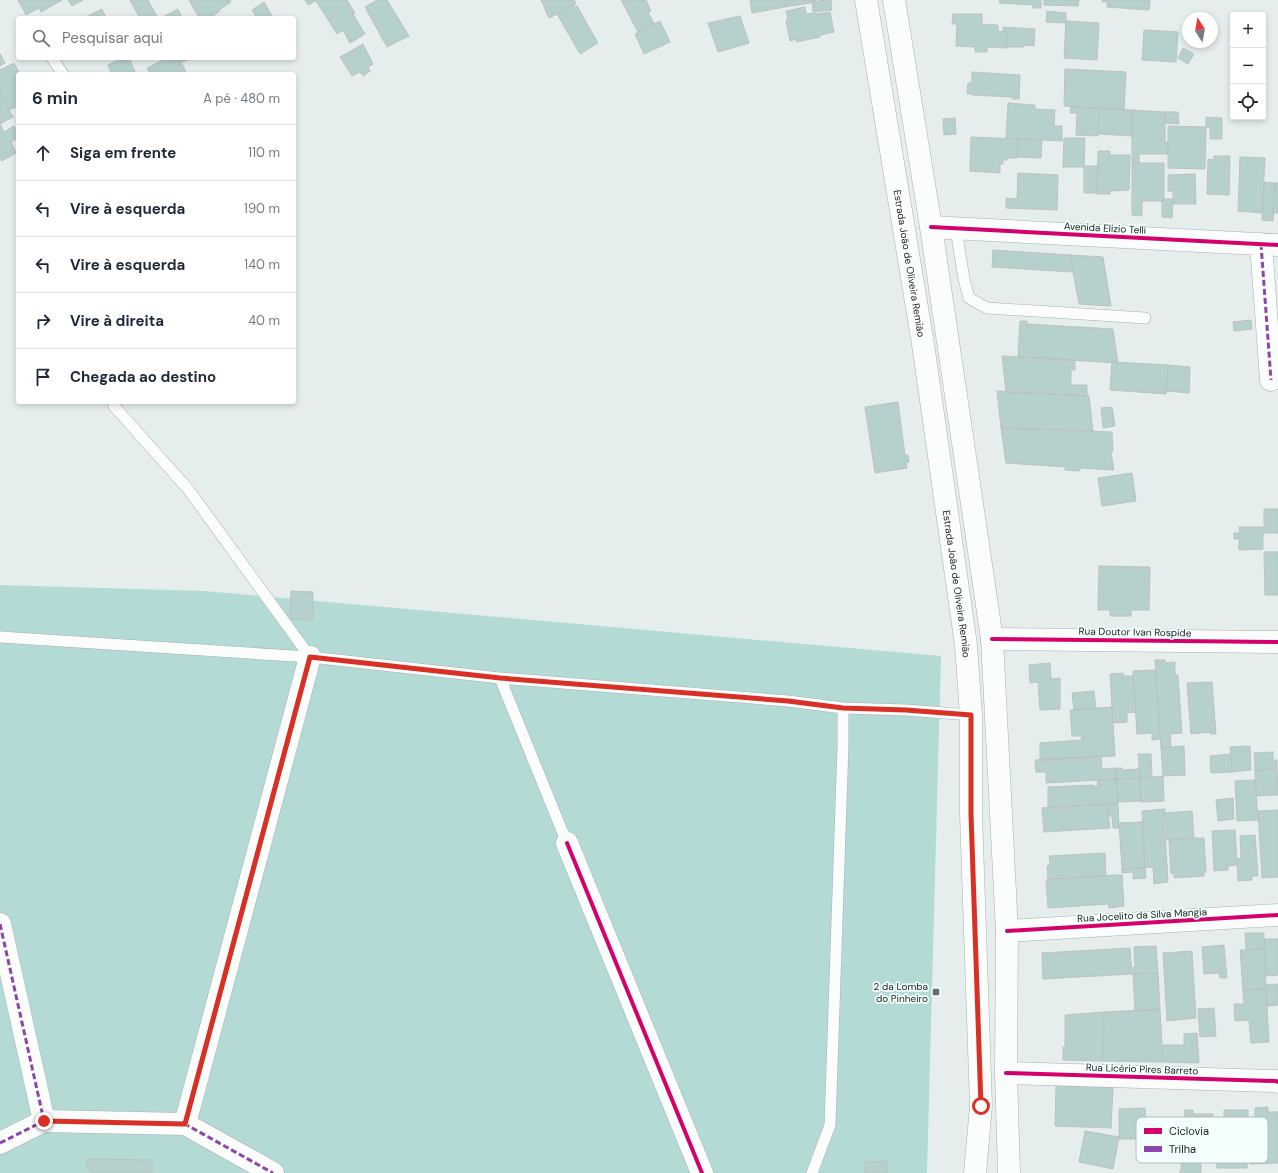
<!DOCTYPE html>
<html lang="pt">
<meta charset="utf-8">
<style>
body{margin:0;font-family:"DM Sans",sans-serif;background:#f6f6f7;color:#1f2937}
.controls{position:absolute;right:12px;top:12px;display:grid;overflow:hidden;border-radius:4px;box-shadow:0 2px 6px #0003}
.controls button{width:36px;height:36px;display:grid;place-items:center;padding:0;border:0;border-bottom:1px solid #e0e1e3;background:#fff;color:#1f2937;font:20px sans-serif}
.compass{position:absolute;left:1182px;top:12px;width:36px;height:36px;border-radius:50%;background:#fff;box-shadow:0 2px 6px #0003;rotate:349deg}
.stop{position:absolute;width:12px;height:12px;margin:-9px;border:3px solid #d93025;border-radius:50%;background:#fff}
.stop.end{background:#d93025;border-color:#fff;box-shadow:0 1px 4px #0008}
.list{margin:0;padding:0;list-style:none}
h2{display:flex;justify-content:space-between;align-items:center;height:52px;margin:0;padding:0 16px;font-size:17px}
h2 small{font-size:13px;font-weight:400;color:#747a83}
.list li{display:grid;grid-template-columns:26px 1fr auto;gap:12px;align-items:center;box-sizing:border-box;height:56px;padding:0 16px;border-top:1px solid #e0e1e3}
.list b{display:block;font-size:15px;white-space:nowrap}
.list em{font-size:13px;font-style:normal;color:#747a83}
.icon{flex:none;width:22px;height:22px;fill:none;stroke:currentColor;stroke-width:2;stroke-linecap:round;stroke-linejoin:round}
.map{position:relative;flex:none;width:1278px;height:1173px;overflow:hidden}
.search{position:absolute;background:#fff;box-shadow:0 2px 6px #0003;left:16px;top:16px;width:280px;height:44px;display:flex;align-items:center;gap:10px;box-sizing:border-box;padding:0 14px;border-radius:4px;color:#747a83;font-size:15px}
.panel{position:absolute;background:#fff;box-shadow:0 2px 6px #0003;left:16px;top:72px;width:280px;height:332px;border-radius:4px}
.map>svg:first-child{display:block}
.green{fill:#b4dad6}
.building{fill:#b6d0ce;stroke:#bcc2c1}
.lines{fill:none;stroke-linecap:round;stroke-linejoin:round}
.service-casing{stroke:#a9afae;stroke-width:12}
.minor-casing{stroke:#a9afae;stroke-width:23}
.secondary-casing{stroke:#a9afae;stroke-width:23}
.service{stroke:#fbfcfc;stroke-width:11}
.minor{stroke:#fbfcfc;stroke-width:22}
.secondary{stroke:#fbfcfc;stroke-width:22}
.quiet{stroke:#8e44ad;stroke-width:3;stroke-dasharray:6 3;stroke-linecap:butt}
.cycleway-casing{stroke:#f2fffd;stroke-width:6}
.cycleway{stroke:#d6006c;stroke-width:4}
.route{stroke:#d93025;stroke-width:5}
.poi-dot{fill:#656c6b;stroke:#f2fffd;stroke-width:1.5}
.labels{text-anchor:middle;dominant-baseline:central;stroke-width:3.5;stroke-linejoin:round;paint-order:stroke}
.street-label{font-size:10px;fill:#202625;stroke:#f2fffd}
.poi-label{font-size:10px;fill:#202625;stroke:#f2fffd;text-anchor:end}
.key{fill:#f2fffd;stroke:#b3bebc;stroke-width:1}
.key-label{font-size:11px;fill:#202625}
</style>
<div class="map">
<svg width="1278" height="1173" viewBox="0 0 1278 1173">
<rect width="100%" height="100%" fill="#e6eeed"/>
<!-- green -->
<path class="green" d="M0,585L204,591L941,656L927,1173H0Z"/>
<!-- building -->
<path class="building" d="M18,0H62L41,12L39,8L26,15Z
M68,0H83L72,6Z
M130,0H148L158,18H137L139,17Z
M189,0H230L231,2L219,10L220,11L210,18H199Z
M305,0H347L355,13L353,14L365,34L350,43L343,30L337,34L316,1L308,5Z
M377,0H387L409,36L387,47L365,7Z
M541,0H574L576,4L569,7L570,8L549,18Z
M621,0H646L651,11L648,12L654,24L638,32Z
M750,0H783L785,7L752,13Z
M783,0H816V2L785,7Z
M826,0H831L832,10L813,12L812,2Z
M1000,0H1041V8H1033V5L999,3Z
M1044,0H1079L1078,6L1044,5Z
M1102,0H1150L1149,10L1107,7V2H1102Z
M264,2L273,18H257L252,10Z
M573,5L574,7L577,6L598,43L580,54L557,14L570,8L569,7Z
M805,7L806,14L816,13V14L830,12L834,32L820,35V37L796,42V39L790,41L786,20L788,19L786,11Z
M102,9L106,18H84Z
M178,9L182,18H161Z
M1047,11L1066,13V23L1046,22Z
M953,14H982V24L998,25V31L1007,32V48L987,47V52H975V47L956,46L957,24H952Z
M740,16L749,43L718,52L708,23Z
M660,21L670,42L644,54L635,34Z
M1066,21L1099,23L1097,60L1064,58Z
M1003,27L1035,29L1034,46L1024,45V47H1006L1007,32L1003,31Z
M1144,30L1178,32L1176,62L1142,60Z
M363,44L373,64L368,67L370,71L363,76L360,72L352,76L340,57Z
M1183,48L1194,54L1188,64L1178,58Z
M0,54L5,63L0,66Z
M117,58H129L136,74H112L108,65L118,60Z
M167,58H179L187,74H150L147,68Z
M180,58H192L182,62Z
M14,63L20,74H18V106L9,110L0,93V70Z
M1065,69L1126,72L1124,110L1064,106Z
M972,72L1020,75L1019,99H1012V97L972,95V94H967L968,83H972Z
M0,93L13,117L0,124L4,132L14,126L18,135V138L11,142L16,153L2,161L0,158Z
M1008,103L1035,105V109L1055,110L1054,126H1062V141L1006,138Z
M1071,107L1099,108L1098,136L1076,135L1077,113H1070Z
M1099,108L1132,110V136L1098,134Z
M1132,110L1165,112V142H1168V154H1139V163H1132Z
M1165,112H1178L1179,124L1165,123Z
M1206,117L1222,118V139H1210V127H1206Z
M955,118L956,134L944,135L943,119Z
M1168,126L1206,127L1205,169L1168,168Z
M971,137L1018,139L1017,158H1008L1007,160H1003V164H1000V173L970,171Z
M1064,138H1085L1084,167H1063Z
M1018,139L1042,140L1041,158L1017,157Z
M1098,151H1110V155H1130L1129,190L1110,191V194H1097Z
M1214,156H1230L1229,195L1207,194L1208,159L1214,160Z
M1240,157L1265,158L1262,213L1238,211Z
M1132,163H1164V201H1142V216L1132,215Z
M1084,166H1098L1097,193H1084Z
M1018,173L1058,175L1057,210L1006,208V198L1017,199Z
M1195,174L1196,204H1173V191H1168V175Z
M1264,182L1275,183L1273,221L1262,220Z
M1275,183H1278V213H1273Z
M1164,199H1173L1172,218L1162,217V201H1164Z
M993,250L1070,255L1073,272L992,267Z
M1070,255L1103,257L1111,306L1079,304Z
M1251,320L1252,329L1234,331L1233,322Z
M1020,321H1027V324L1113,329L1118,363L1018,357Z
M1002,356L1075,360V370H1071V385H1087V396L1006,392Z
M1112,362L1168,365L1166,394L1110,390Z
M1168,365L1190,367L1189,393L1166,391Z
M997,391L1089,396L1093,431L1001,428Z
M898,402L905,455H908L909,462L906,463L907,468L875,473L865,407Z
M1112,407L1115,426L1103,428L1101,408Z
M1001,428L1112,432L1113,451L1111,452L1114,470L1080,468V471L1065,470V467L1006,463Z
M1132,473L1136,501L1102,506L1098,478Z
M1264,509H1278V533H1264Z
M1239,527H1263V549L1239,550V539H1234V533H1240Z
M1264,552H1278V595H1265Z
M1099,566L1150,567L1149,610H1131V616H1110V610H1098Z
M291,591L313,592V620L290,619Z
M1155,660H1165V663L1175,662V675H1178L1182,733L1170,734L1171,747L1161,748Z
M1050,663L1051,679L1060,678V709L1040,710L1038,682L1030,683L1029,665Z
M1155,670L1160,739L1152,740V733L1137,734L1133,671Z
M1123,673V676H1133L1136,712L1127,713V722L1113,723L1110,674Z
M1212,682L1216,734H1210V732L1191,734L1187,683Z
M1094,691L1096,709L1074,710L1072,693Z
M1112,707L1115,756L1040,760V743L1082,740L1081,736H1072L1070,710Z
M1184,746L1185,775L1163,776L1161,748Z
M1250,746L1251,770L1232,772L1230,747Z
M1273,752V760H1277V768L1255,770L1254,753Z
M1138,754H1151L1152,777L1140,778Z
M1231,754L1232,772L1211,773L1210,756Z
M1101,756L1102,769L1116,768V779L1046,783V772H1036L1035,760Z
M1118,768H1122V770L1139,769L1140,778L1116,779V769Z
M1277,768L1278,795L1256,796L1255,770Z
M1163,776L1164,801L1141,802L1140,778Z
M1140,778L1141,801L1118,802L1116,779Z
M1116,779L1118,804L1048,807V787L1093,785V786H1098L1097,780Z
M1255,780L1258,820L1237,821L1235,781Z
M1233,798L1234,819L1218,821L1216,800Z
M1107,804H1118L1119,828H1113L1112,816H1109Z
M1107,804L1110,828L1044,832L1042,808Z
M1165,809V817H1164L1168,882L1154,884L1153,867L1145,868L1142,811Z
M1278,810V877L1262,878L1258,811Z
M1192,811L1194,838L1167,840L1165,813Z
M1142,822L1145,868L1122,869L1119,823Z
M1235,830L1237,865L1228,866V870L1214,871L1212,831Z
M1255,835L1258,876H1252V880L1238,881L1237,859L1241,858L1240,836Z
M1194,838H1204L1206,872H1204V876L1174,878V873L1171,874L1169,840Z
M1105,853L1106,876L1048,879L1047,866L1050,863L1049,856Z
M1145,868L1146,878L1133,879V872L1122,873V869Z
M1114,875H1122L1124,906L1109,908L1108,904L1048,908L1046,880Z
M1245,933H1264V949L1246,950Z
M1264,939H1278V975L1266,976Z
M1224,945L1227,978H1220L1219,973L1204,974L1202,947Z
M1156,946L1158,973L1133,974V967H1135L1134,947Z
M1130,948L1132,974L1043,979L1042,953Z
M1264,949L1266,989L1243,990L1240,950Z
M1192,951L1196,1018L1167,1021L1163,953Z
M1158,973L1160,1009L1135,1011L1133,974Z
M1278,984V1005L1267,1006L1266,985Z
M1266,989L1269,1042L1251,1043L1249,1020L1235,1021L1234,1004H1244L1243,990Z
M1214,1008L1216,1036L1200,1037L1198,1009Z
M1160,1009L1163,1062L1103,1061L1104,1012Z
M1104,1012L1103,1061L1063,1060V1047H1065V1015Z
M1197,1033L1199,1063L1163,1062L1162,1045H1184V1034Z
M1056,1085L1113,1087L1111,1128L1055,1126Z
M1268,1107V1112H1278V1163L1250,1164V1151L1255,1150V1108Z
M1145,1108L1146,1139H1119V1109Z
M1185,1110H1193V1114H1213V1132H1201V1173H1180V1170H1181L1182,1150H1183Z
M1224,1110H1248L1247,1168H1217L1216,1151H1223L1224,1135H1216V1119L1224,1118Z
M1085,1131L1119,1137L1113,1169L1079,1162Z
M87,1159L152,1160V1173H91L86,1166Z
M887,1161V1173H865V1162Z"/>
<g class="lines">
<defs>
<path id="service" d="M52,58L63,74
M956,229L964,279L969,298L987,308L1145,318
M113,402L114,406L188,489L310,657
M0,637L310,657L500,678L788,701L843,708L906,710L971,715
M500,678L567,843
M812,1173L830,1125L843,746V708"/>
<path id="minor" d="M931,227L1278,245
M1261,244L1271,380
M992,639L1278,642
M567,843L702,1173
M0,924L44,1121
M1007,931L1278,915
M1006,1073L1276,1081L1278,1082
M185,1124L310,657
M0,1143L44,1121L185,1124L273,1173"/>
<g id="secondary">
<path id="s1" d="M866,0L923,344L966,645L971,715V814L981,1106L975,1173"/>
<path d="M894,0L931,227L992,639L1007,931L1006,1073L1009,1173"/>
</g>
</defs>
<!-- service casing -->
<use href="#service" class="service-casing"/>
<!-- minor casing -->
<use href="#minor" class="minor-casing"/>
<!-- secondary casing -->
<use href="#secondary" class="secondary-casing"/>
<!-- service -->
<use href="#service" class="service"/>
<!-- minor -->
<use href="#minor" class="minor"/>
<!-- secondary -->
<use href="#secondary" class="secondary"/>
<!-- quiet -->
<path class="quiet" d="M1261,244L1271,380
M0,924L44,1121
M0,1143L44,1121L185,1124L273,1173"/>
<defs>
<path id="cycleway" d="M931,227L1278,245
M992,639L1278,642
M567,843L702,1173
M1007,931L1278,915
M1006,1073L1276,1081L1278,1082
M185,1124L310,657"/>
</defs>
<!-- cycleway casing -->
<use href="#cycleway" class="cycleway-casing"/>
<!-- cycleway -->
<use href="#cycleway" class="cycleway"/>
</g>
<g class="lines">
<!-- route -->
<path class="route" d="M44,1121L185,1124L310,657L500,678L788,701L843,708L906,710L971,715V814L981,1106"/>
</g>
<!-- markers -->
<rect class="poi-dot" x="932" y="988" width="8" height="8" rx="2"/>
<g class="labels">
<!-- street labels -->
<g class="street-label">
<text transform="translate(1105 228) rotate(3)">Avenida Elizio Telli</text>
<text stroke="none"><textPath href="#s1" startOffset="267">Estrada João de Oliveira Remião</textPath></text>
<text stroke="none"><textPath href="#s1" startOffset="591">Estrada João de Oliveira Remião</textPath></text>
<text transform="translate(1135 632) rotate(1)">Rua Doutor Ivan Rospide</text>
<text transform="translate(1142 915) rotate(-3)">Rua Jocelito da Silva Mangia</text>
<text transform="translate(1142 1069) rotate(2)">Rua Licério Pires Barreto</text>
</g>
<!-- poi labels -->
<g class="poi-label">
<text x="928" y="986">2 da Lomba<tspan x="928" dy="12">do Pinheiro</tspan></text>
</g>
</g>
<!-- legend -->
<rect x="1136" y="1117" width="132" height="46" rx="6" class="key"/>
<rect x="1144" y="1128" width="18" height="6" fill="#d6006c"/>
<rect x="1144" y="1146" width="18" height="6" fill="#8e44ad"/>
<g class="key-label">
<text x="1169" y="1135">Ciclovia</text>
<text x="1169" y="1153">Trilha</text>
</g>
</svg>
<div class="controls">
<button>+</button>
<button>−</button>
<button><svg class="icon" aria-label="locate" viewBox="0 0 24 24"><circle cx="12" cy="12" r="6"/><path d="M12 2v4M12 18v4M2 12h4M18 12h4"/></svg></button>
</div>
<svg class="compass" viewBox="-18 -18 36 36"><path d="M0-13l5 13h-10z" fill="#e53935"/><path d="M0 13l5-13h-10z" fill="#747a83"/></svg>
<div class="stop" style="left:981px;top:1106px"></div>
<div class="stop end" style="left:44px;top:1121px"></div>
<div class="search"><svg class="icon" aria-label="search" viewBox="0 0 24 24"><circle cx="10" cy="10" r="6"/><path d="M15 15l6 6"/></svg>Pesquisar aqui</div>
<section class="panel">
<h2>6 min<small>A pé · 480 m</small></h2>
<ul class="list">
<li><svg class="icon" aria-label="ahead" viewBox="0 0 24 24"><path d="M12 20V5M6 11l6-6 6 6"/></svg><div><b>Siga em frente</b></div><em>110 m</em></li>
<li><svg class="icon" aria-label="left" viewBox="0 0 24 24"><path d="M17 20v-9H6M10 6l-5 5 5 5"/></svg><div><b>Vire à esquerda</b></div><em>190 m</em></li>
<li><svg class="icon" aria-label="left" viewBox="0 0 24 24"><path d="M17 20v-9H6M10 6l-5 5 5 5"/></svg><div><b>Vire à esquerda</b></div><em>140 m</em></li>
<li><svg class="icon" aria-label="right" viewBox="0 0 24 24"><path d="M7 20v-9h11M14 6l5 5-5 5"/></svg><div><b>Vire à direita</b></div><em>40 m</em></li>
<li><svg class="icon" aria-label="arrive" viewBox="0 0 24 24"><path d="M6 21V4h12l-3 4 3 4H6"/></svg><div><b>Chegada ao destino</b></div></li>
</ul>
</section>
</div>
